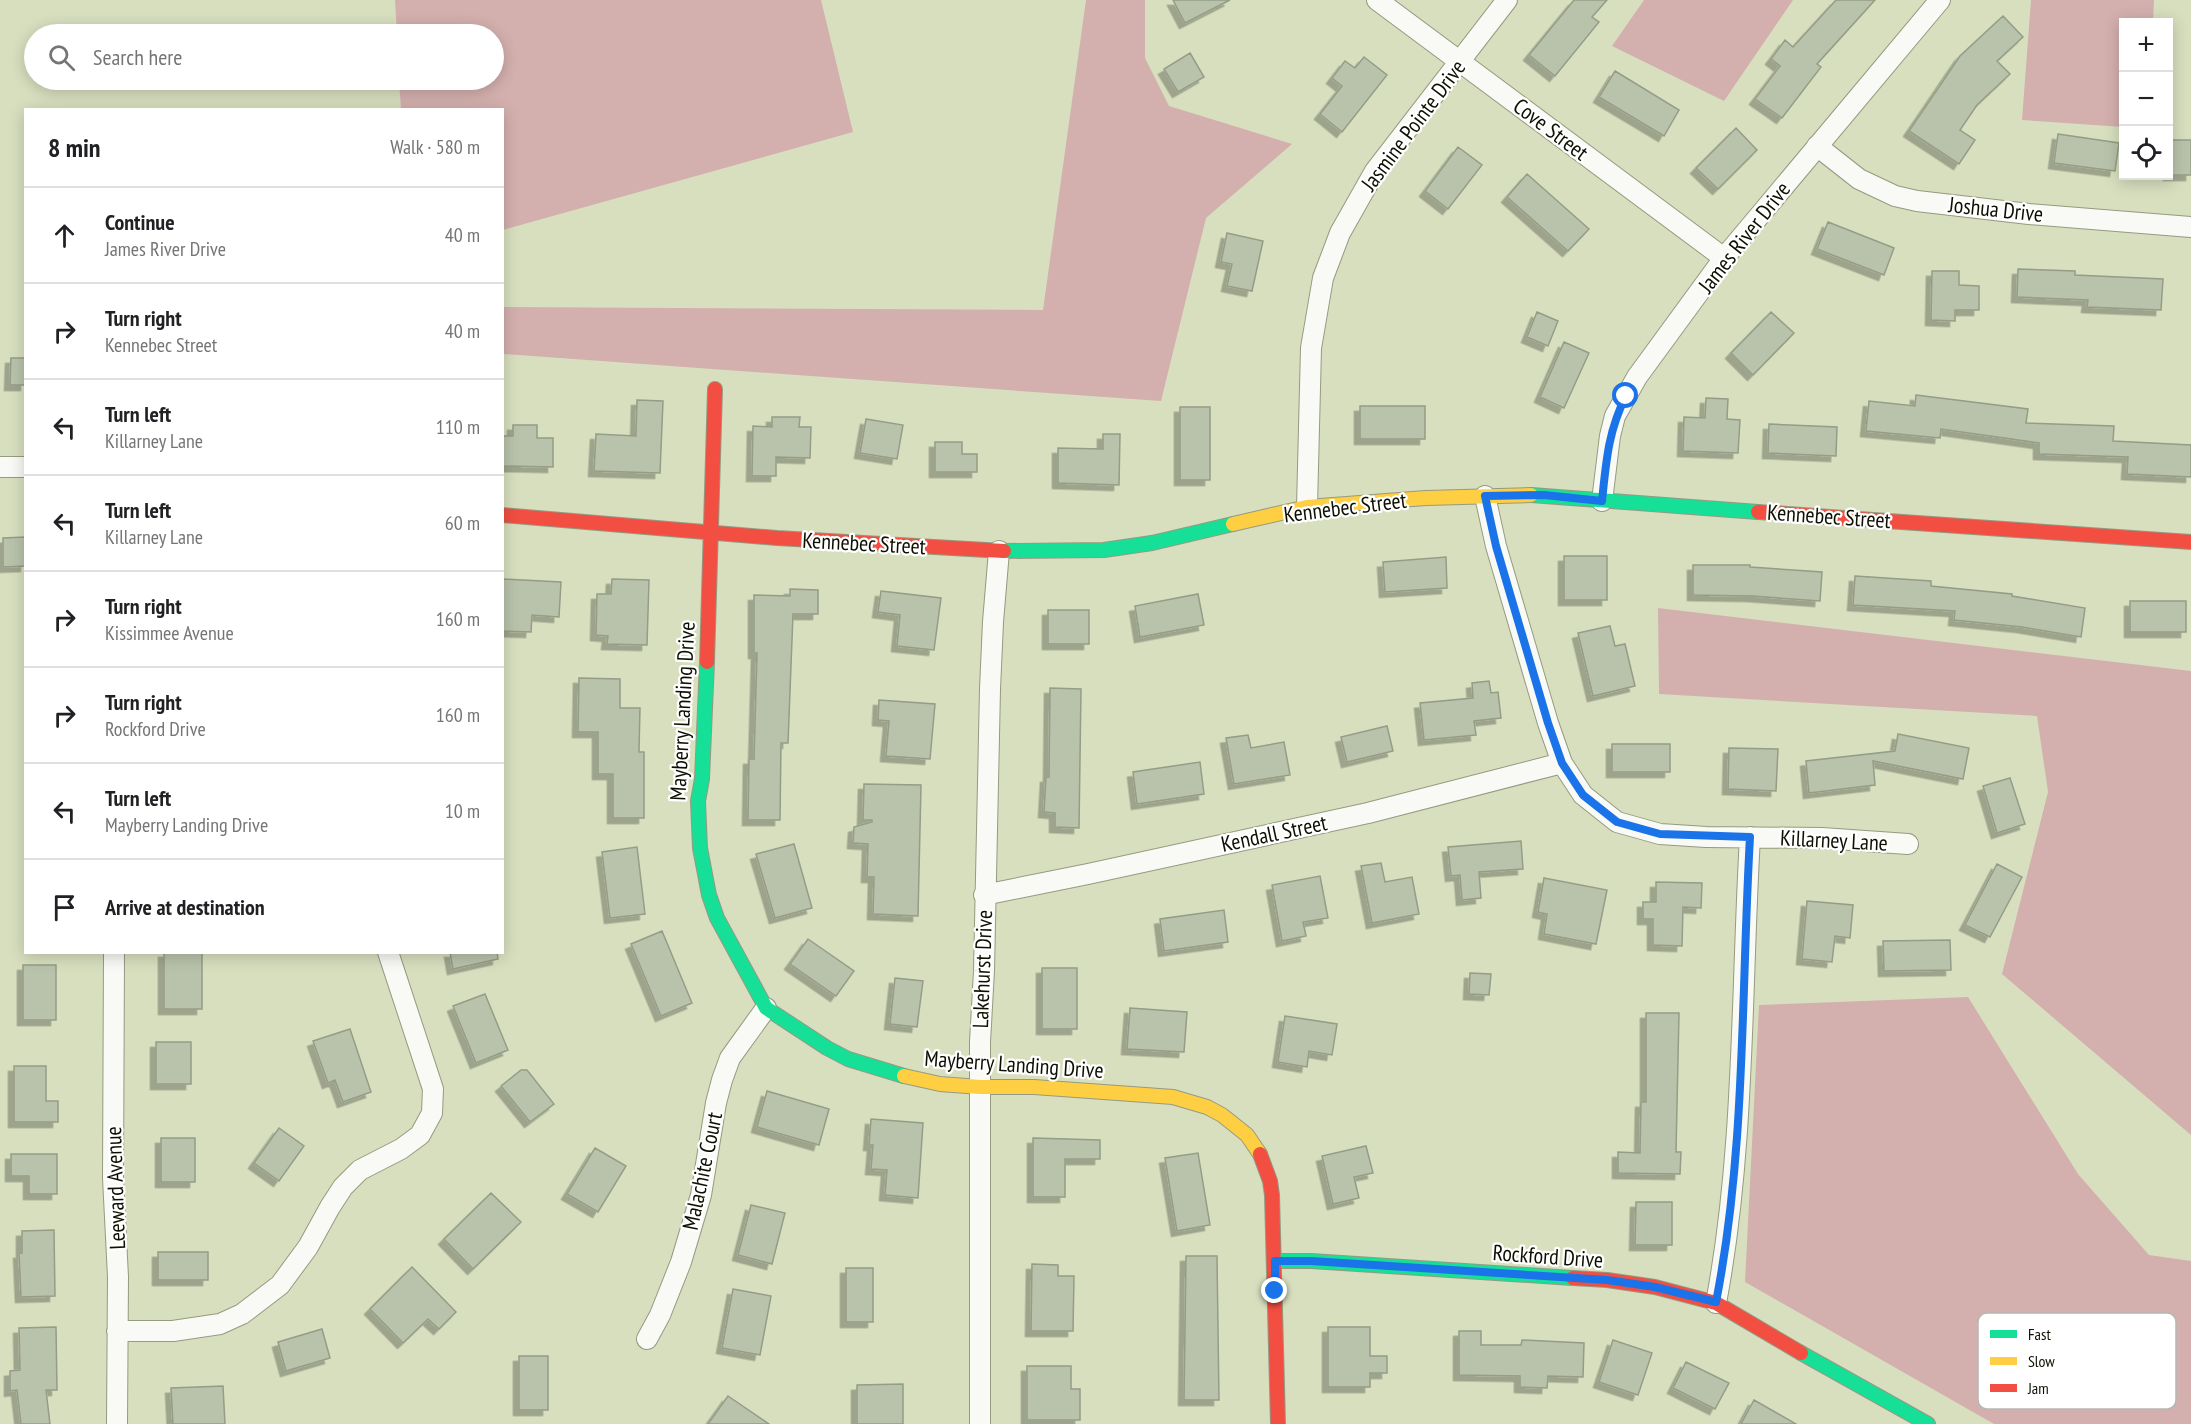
<!DOCTYPE html>
<meta charset="utf-8">
<style>
body{margin:0;font-family:"PT Sans Narrow",sans-serif;background:#f2f2f2;color:#202124}
.controls{position:absolute;right:18px;top:18px;display:grid;overflow:hidden;border-radius:0px;box-shadow:0 3px 15px #0003}
.controls button{width:54px;height:54px;display:grid;place-items:center;padding:0;border:0;border-bottom:2px solid #e0e0e0;background:#fff;color:#202124;font:30px sans-serif}
.stop{position:absolute;width:18px;height:18px;margin:-14px;border:4px solid #1a73e8;border-radius:50%;background:#fff}
.stop.end{background:#1a73e8;border-color:#fff;box-shadow:0 2px 6px #0008}
.list{margin:0;padding:0;list-style:none}
h2{display:flex;justify-content:space-between;align-items:center;height:78px;margin:0;padding:0 24px;font-size:26px}
h2 small{font-size:20px;font-weight:400;color:#757577}
.list li{display:grid;grid-template-columns:39px 1fr auto;gap:18px;align-items:center;box-sizing:border-box;height:96px;padding:0 24px;border-top:2px solid #e0e0e0}
.list b{display:block;font-size:22px;white-space:nowrap}
.list p{margin:0;font-size:20px;white-space:nowrap;color:#757577}
.list em{font-size:20px;font-style:normal;color:#757577}
.icon{flex:none;width:33px;height:33px;fill:none;stroke:currentColor;stroke-width:2;stroke-linecap:round;stroke-linejoin:round}
.map{position:relative;flex:none;width:2191px;height:1424px;overflow:hidden}
.search{position:absolute;background:#fff;box-shadow:0 3px 15px #0003;left:24px;top:24px;width:480px;height:66px;display:flex;align-items:center;gap:15px;box-sizing:border-box;padding:0 21px;border-radius:33px;color:#757577;font-size:22px}
.panel{position:absolute;background:#fff;box-shadow:0 3px 15px #0003;left:24px;top:108px;width:480px;height:846px;border-radius:0px}
.map>svg:first-child{display:block}
.forest{fill:#d3b0ae}
.building{fill:#b9c3ab;stroke:#949d86;stroke-width:1.5;filter:url(#shadow)}
.lines{fill:none;stroke-linecap:round;stroke-linejoin:round}
.street-casing{stroke:#959a81;stroke-width:22}
.fast-casing{stroke:#959a81;stroke-width:16}
.slow-casing{stroke:#959a81;stroke-width:16}
.jam-casing{stroke:#959a81;stroke-width:16}
.street{stroke:#f9faf5;stroke-width:20}
.fast{stroke:#16e098;stroke-width:14}
.slow{stroke:#ffcf43;stroke-width:14}
.jam{stroke:#f24e42;stroke-width:14}
.route{stroke:#1a73e8;stroke-width:8}
.labels{text-anchor:middle;dominant-baseline:central;stroke-width:4.5;stroke-linejoin:round;paint-order:stroke}
.street-label{font-size:22px;fill:#0d1000;stroke:#fff}
.key{fill:#fff;stroke:#b6b7b2;stroke-width:1.5}
.key-label{font-size:16px;fill:#0d1000}
</style>
<div class="map">
<svg width="2191" height="1424" viewBox="0 0 2191 1424">
<defs>
<filter id="shadow"><feDropShadow dx="-5.5" dy="5.5" stdDeviation="0" flood-color="#0004"/></filter>
</defs>
<rect width="100%" height="100%" fill="#d8dfbf"/>
<!-- forest -->
<path class="forest" d="M395,0H821L853,132L503,230L502,110L401,109L399,80H494V34H397Z
M1086,0H1145V58L1169,106L1292,144L1206,218L1161,401L503,354V307L1043,310Z
M1644,0H1793L1724,101L1612,46Z
M2031,0H2154L2153,22H2124L2123,127L2022,120Z
M1658,608L2191,671V1135L2002,974L2048,792L2037,716L1659,694Z
M1968,997L2078,1174L2149,1255L2191,1261V1424H1994L1745,1282L1759,1005Z"/>
<!-- building -->
<path class="building" d="M1173,0H1230L1185,23Z
M1574,0H1607L1592,17L1599,22L1555,76L1529,55Z
M1836,0H1875L1817,64L1821,67L1782,118L1755,99L1780,66L1771,59L1785,40L1793,47Z
M2003,16L2023,37L1997,61L2010,74L1977,105L1960,130L1975,140L1959,164L1909,131L1960,56Z
M1190,53L1204,77L1178,92L1164,69Z
M1364,57L1387,75L1342,132L1320,114L1342,86L1332,78L1345,61L1355,68Z
M1615,71L1679,110L1664,136L1599,97Z
M1736,128L1757,150L1718,189L1696,168Z
M2058,134L2119,143L2115,171L2054,163Z
M2169,140H2191V175H2169Z
M1458,147L1482,165L1448,209L1425,191Z
M1527,174L1589,229L1568,251L1507,197Z
M1828,222L1894,248L1884,275L1817,249Z
M1227,233L1263,241L1252,291L1227,286L1232,264L1221,262Z
M2018,269L2075,271V275L2163,279L2161,310L2087,307L2088,300L2017,297Z
M1932,271H1959V285L1979,286V310H1955V321L1931,320Z
M1537,312L1558,321L1548,346L1527,337Z
M1771,312L1794,333L1753,375L1731,353Z
M1564,342L1589,353L1564,408L1540,397Z
M11,358H26V385H10Z
M1916,395L2028,409L2026,423L2114,426L2113,441L2191,445V477L2127,474L2128,457L2039,454V443L1941,429L1940,438L1866,431L1869,401L1915,406Z
M1706,398L1728,399L1727,419L1740,420L1738,453L1683,451L1684,417L1705,418Z
M637,400L663,401L660,473L594,471L596,434L636,436Z
M1360,406H1425V439H1360Z
M1180,407H1210V480H1180Z
M772,417H800L799,427H811L810,458L776,457V476H752L753,426L772,427Z
M866,419L903,425L897,459L860,453Z
M1769,424L1837,427L1836,456L1768,453Z
M513,425H537V438H553V467L502,466V436H513Z
M1103,434H1120L1119,485L1058,483V448L1103,449Z
M935,442H962V454H977V472H935Z
M26,537V566L3,567V538Z
M1564,556H1607V600H1564Z
M1446,557L1447,588L1385,592L1383,562Z
M1693,565H1750V567L1822,572L1820,601L1752,596L1693,595Z
M1855,576L1931,581V586L2012,594V596L2085,608L2081,637L2022,627L1954,620L1955,611L1853,605Z
M502,579L561,582L559,617L532,615L531,632L502,631Z
M612,579L649,580L647,645L607,644L608,636L596,635L597,594H611Z
M790,589L818,590V614H793L788,743H781L780,820H748L749,759H754L757,653H754V595L790,596Z
M881,591L941,598L934,650L897,646L900,615L878,612Z
M1198,594L1204,625L1140,637L1135,606Z
M2130,601H2186V632H2130Z
M1048,610H1089V644H1048Z
M1610,626L1615,646L1625,644L1635,686L1593,696L1578,633Z
M579,678L620,679V708H640L639,752H644V818H613V774H598V732H578Z
M1489,681L1491,693L1498,692L1501,718L1474,721L1476,735L1424,740L1420,703L1473,698L1472,683Z
M1050,688L1081,689L1079,828L1055,827V813L1044,812L1046,777H1049Z
M879,700L935,704L930,759L886,756L889,721L878,720Z
M1387,726L1393,751L1347,762L1341,737Z
M1898,734L1969,748L1963,779L1873,761L1875,785L1809,793L1806,761L1895,751Z
M1248,735L1251,748L1284,742L1290,775L1234,784L1226,738Z
M1612,744H1670V772H1612Z
M1729,748L1778,749L1776,791L1728,789Z
M1200,762L1204,794L1137,804L1133,772Z
M2010,778L2025,824L1997,833L1983,786Z
M864,784L921,785L918,916L873,914L874,877H867L868,844L853,843L854,827L872,822V820H863Z
M1521,841L1523,869L1479,872L1481,898L1462,900L1460,875L1451,876L1448,847Z
M794,844L812,908L775,918L756,854Z
M637,847L645,914L610,918L602,852Z
M1381,863L1385,882L1412,877L1419,914L1372,923L1361,866Z
M1997,864L2022,877L1990,937L1965,925Z
M1320,876L1328,918L1303,922L1306,936L1282,941L1272,885Z
M1544,878L1607,890L1596,944L1544,934L1547,914L1538,912Z
M1656,882L1702,883L1701,908L1683,907L1682,946L1653,945V919H1643V902H1656Z
M1807,901L1853,905L1850,938L1835,936L1832,962L1802,959Z
M1224,910L1228,942L1164,951L1160,919Z
M662,931L692,1003L661,1016L631,944Z
M808,939L854,971L836,996L790,964Z
M1950,940L1951,970L1884,971L1883,941Z
M164,952H202V1009H164Z
M450,952H497L498,959L453,969Z
M23,965H56V1020H23Z
M1042,968H1077V1029H1042Z
M1470,973L1491,974L1489,995L1469,994Z
M895,978L923,981L917,1027L890,1024Z
M485,994L508,1050L476,1063L453,1006Z
M1130,1008L1187,1012L1184,1052L1127,1049Z
M1646,1013H1679L1676,1152H1681L1680,1174L1618,1173V1152L1640,1153L1641,1102H1646Z
M1285,1016L1337,1024L1332,1055L1309,1051L1307,1067L1278,1062Z
M350,1029L371,1092L343,1102L335,1080L328,1083L313,1041Z
M156,1042H191V1084H156Z
M14,1066H46V1101H58V1122H14Z
M521,1070H527L554,1104L530,1122L501,1086Z
M767,1091L829,1109L819,1145L757,1127Z
M871,1119L923,1123L918,1198L885,1195L887,1170L871,1169L873,1145H869Z
M279,1128L304,1146L279,1181L254,1163Z
M161,1138H195V1182H161Z
M1033,1138L1100,1140V1159H1065V1197H1033Z
M1366,1146L1373,1173L1354,1177L1359,1198L1333,1204L1322,1156Z
M595,1148L626,1166L598,1212L567,1194Z
M1198,1153L1210,1225L1177,1231L1165,1158Z
M11,1154H57V1194H29V1176H11Z
M491,1193L521,1222L473,1269L444,1239Z
M1636,1202H1672V1245H1635Z
M751,1205L785,1213L772,1264L738,1255Z
M54,1230L55,1296L21,1297L19,1253H22V1231Z
M158,1252H208V1280H158Z
M1186,1256H1217L1219,1400H1184Z
M1032,1264L1058,1265V1276H1074L1073,1331H1031Z
M412,1267L456,1312L439,1329L428,1319L403,1343L370,1309Z
M846,1268H873V1322H846Z
M733,1289L771,1296L760,1355L722,1348Z
M56,1327L57,1390H46L50,1424H21L17,1390L10,1391V1371L20,1370L19,1328Z
M1328,1327H1370V1356H1387V1373H1370V1387H1328Z
M322,1329L330,1358L286,1371L278,1342Z
M1459,1331H1481V1345H1521L1522,1340L1584,1343L1583,1377L1548,1376L1547,1388L1520,1387V1376L1459,1375Z
M1613,1340L1652,1353L1638,1395L1599,1382Z
M519,1356H548V1410H519Z
M1686,1362L1729,1383L1715,1409L1673,1388Z
M1027,1366H1071V1389H1080V1420H1027Z
M903,1384V1424H857V1385Z
M223,1386L225,1424H173L171,1388Z
M728,1396L769,1424H708Z
M1754,1400L1796,1424H1741Z"/>
<g class="lines">
<defs>
<path id="street" d="M1377,0L1724,258
M1817,146L1859,179L1895,196L1917,201L2029,214L2191,227
M0,467H26
M1485,496L1496,546L1548,723L1562,763L1583,795L1617,822L1660,834L1706,837L1822,838L1908,844
M1602,501L1610,436L1615,416L1637,377L1724,258L1940,0
M1307,507L1311,348L1323,278L1340,233L1375,171L1507,0
M984,895L1088,874L1368,813L1562,763
M114,952L113,1178L118,1277L117,1424
M1716,1303C1745,1149 1741,992 1750,837
M117,1331H173L220,1324L242,1314L280,1285L308,1247L330,1207L343,1187L360,1170L401,1149L420,1135L432,1113L433,1089L388,952
M647,1339L660,1315L681,1262L701,1195L716,1103L722,1080L730,1058L766,1008
M980,1424V1042L984,971L990,689L993,622L999,551"/>
<path id="fast" d="M1531,495L1758,512
M1004,551L1104,550L1152,543L1233,524
M707,662L702,779L698,801L700,848L709,895L717,918L766,1008L827,1048L848,1059L904,1076
M1275,1261H1311L1573,1278
M1801,1353L1928,1424"/>
<path id="slow" d="M1233,524L1307,507L1426,498L1531,495
M904,1076L940,1084L980,1087H1034L1173,1097L1207,1107L1222,1115L1247,1135L1260,1154"/>
<path id="jam" d="M1758,512L2191,542
M502,515L777,538L1004,551
M707,662L715,389
M1260,1154L1270,1181L1272,1195L1278,1424
M1573,1278L1607,1280L1655,1287L1716,1303L1801,1353"/>
</defs>
<!-- street casing -->
<use href="#street" class="street-casing"/>
<!-- fast casing -->
<use href="#fast" class="fast-casing"/>
<!-- slow casing -->
<use href="#slow" class="slow-casing"/>
<!-- jam casing -->
<use href="#jam" class="jam-casing"/>
<!-- street -->
<use href="#street" class="street"/>
<!-- fast -->
<use href="#fast" class="fast"/>
<!-- slow -->
<use href="#slow" class="slow"/>
<!-- jam -->
<use href="#jam" class="jam"/>
</g>
<g class="lines">
<!-- route -->
<path class="route" d="M1275,1291V1261H1311L1607,1280L1655,1287L1716,1302C1746,1150 1741,992 1750,837L1660,834L1617,822L1583,795L1562,763L1548,723L1496,546L1485,496L1544,495L1602,501C1606,463 1608,431 1626,396"/>
</g>
<g class="labels">
<!-- street labels -->
<g class="street-label">
<text transform="translate(1413 125) rotate(-53)">Jasmine Pointe Drive</text>
<text transform="translate(1551 129) rotate(37)">Cove Street</text>
<text transform="translate(1996 209) rotate(6)">Joshua Drive</text>
<text transform="translate(1744 237) rotate(-52)">James River Drive</text>
<text transform="translate(1345 507) rotate(-7)">Kennebec Street</text>
<text transform="translate(1829 516) rotate(4)">Kennebec Street</text>
<text transform="translate(864 543) rotate(3)">Kennebec Street</text>
<text transform="translate(682 711) rotate(-87)">Mayberry Landing Drive</text>
<text transform="translate(1274 833) rotate(-12)">Kendall Street</text>
<text transform="translate(1834 840) rotate(3)">Killarney Lane</text>
<text transform="translate(982 969) rotate(-88)">Lakehurst Drive</text>
<text transform="translate(1014 1064) rotate(4)">Mayberry Landing Drive</text>
<text transform="translate(702 1171) rotate(-78)">Malachite Court</text>
<text transform="translate(115 1188) rotate(-92)">Leeward Avenue</text>
<text transform="translate(1548 1256) rotate(4)">Rockford Drive</text>
</g>
</g>
<!-- legend -->
<rect x="1978" y="1313" width="198" height="96" rx="9" class="key"/>
<rect x="1990" y="1330" width="27" height="8" fill="#16e098"/>
<rect x="1990" y="1357" width="27" height="8" fill="#ffcf43"/>
<rect x="1990" y="1384" width="27" height="8" fill="#f24e42"/>
<g class="key-label">
<text x="2028" y="1340">Fast</text>
<text x="2028" y="1367">Slow</text>
<text x="2028" y="1394">Jam</text>
</g>
</svg>
<div class="controls">
<button>+</button>
<button>−</button>
<button><svg class="icon" aria-label="locate" viewBox="0 0 24 24"><circle cx="12" cy="12" r="6"/><path d="M12 2v4M12 18v4M2 12h4M18 12h4"/></svg></button>
</div>
<div class="stop" style="left:1626px;top:396px"></div>
<div class="stop end" style="left:1275px;top:1291px"></div>
<div class="search"><svg class="icon" aria-label="search" viewBox="0 0 24 24"><circle cx="10" cy="10" r="6"/><path d="M15 15l6 6"/></svg>Search here</div>
<section class="panel">
<h2>8 min<small>Walk · 580 m</small></h2>
<ul class="list">
<li><svg class="icon" aria-label="ahead" viewBox="0 0 24 24"><path d="M12 20V5M6 11l6-6 6 6"/></svg><div><b>Continue</b><p>James River Drive</p></div><em>40 m</em></li>
<li><svg class="icon" aria-label="right" viewBox="0 0 24 24"><path d="M7 20v-9h11M14 6l5 5-5 5"/></svg><div><b>Turn right</b><p>Kennebec Street</p></div><em>40 m</em></li>
<li><svg class="icon" aria-label="left" viewBox="0 0 24 24"><path d="M17 20v-9H6M10 6l-5 5 5 5"/></svg><div><b>Turn left</b><p>Killarney Lane</p></div><em>110 m</em></li>
<li><svg class="icon" aria-label="left" viewBox="0 0 24 24"><path d="M17 20v-9H6M10 6l-5 5 5 5"/></svg><div><b>Turn left</b><p>Killarney Lane</p></div><em>60 m</em></li>
<li><svg class="icon" aria-label="right" viewBox="0 0 24 24"><path d="M7 20v-9h11M14 6l5 5-5 5"/></svg><div><b>Turn right</b><p>Kissimmee Avenue</p></div><em>160 m</em></li>
<li><svg class="icon" aria-label="right" viewBox="0 0 24 24"><path d="M7 20v-9h11M14 6l5 5-5 5"/></svg><div><b>Turn right</b><p>Rockford Drive</p></div><em>160 m</em></li>
<li><svg class="icon" aria-label="left" viewBox="0 0 24 24"><path d="M17 20v-9H6M10 6l-5 5 5 5"/></svg><div><b>Turn left</b><p>Mayberry Landing Drive</p></div><em>10 m</em></li>
<li><svg class="icon" aria-label="arrive" viewBox="0 0 24 24"><path d="M6 21V4h12l-3 4 3 4H6"/></svg><div><b>Arrive at destination</b></div></li>
</ul>
</section>
</div>
